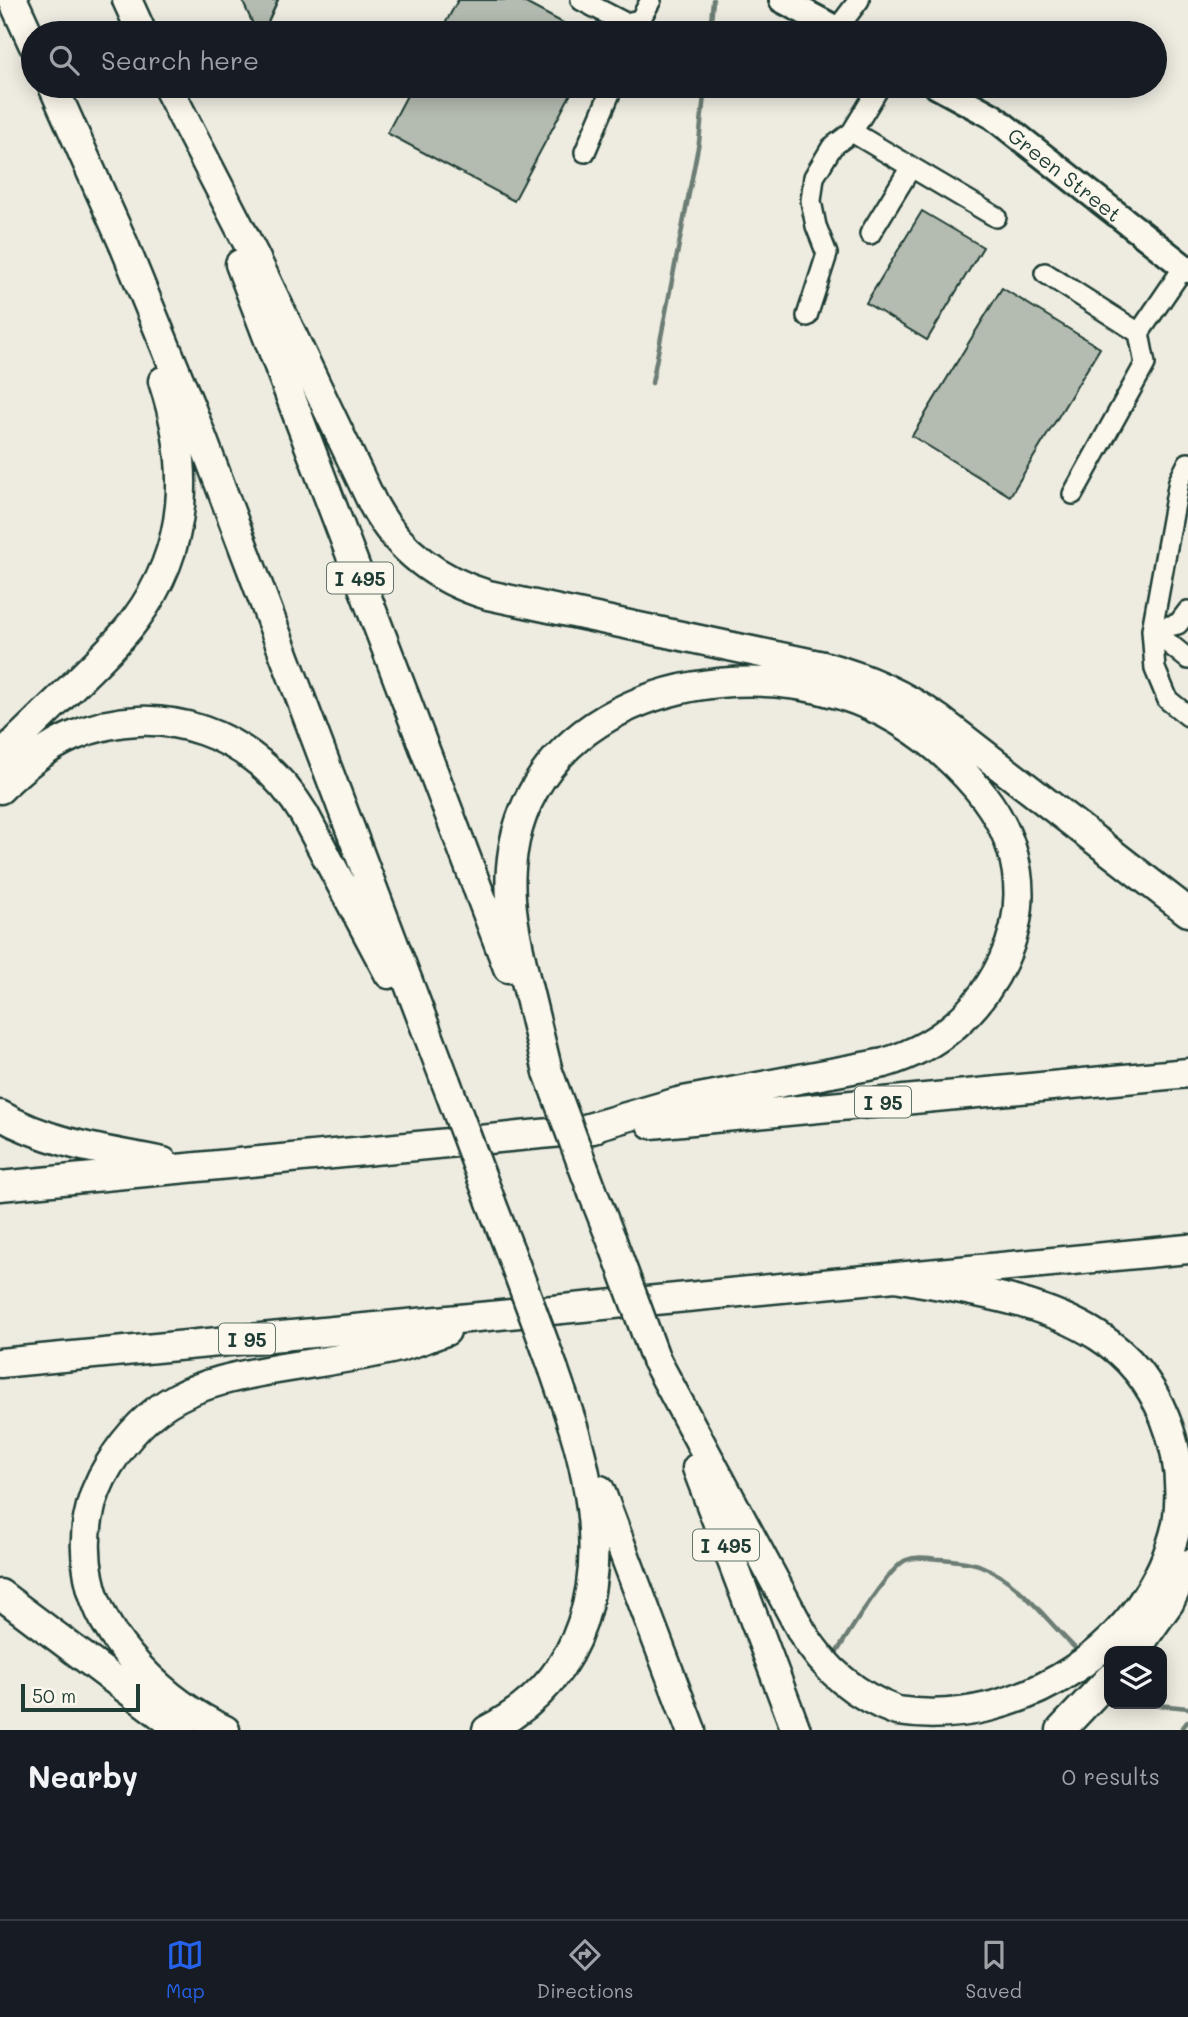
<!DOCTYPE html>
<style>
body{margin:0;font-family:Mali,sans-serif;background:#242831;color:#f1f3f6}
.controls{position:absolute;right:21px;bottom:21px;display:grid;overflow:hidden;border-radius:14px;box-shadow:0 4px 18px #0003}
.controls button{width:63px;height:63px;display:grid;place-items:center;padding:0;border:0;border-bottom:2px solid #363941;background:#171b24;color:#f1f3f6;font:35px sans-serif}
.scale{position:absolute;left:21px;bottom:18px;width:119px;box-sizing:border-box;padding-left:7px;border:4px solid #1f3d34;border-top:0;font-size:19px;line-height:24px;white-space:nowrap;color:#1f3d34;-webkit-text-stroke:5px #fbf7ec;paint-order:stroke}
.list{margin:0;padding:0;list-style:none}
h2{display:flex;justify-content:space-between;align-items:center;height:91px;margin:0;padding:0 28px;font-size:30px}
h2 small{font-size:23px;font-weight:400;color:#9ea1a6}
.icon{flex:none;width:38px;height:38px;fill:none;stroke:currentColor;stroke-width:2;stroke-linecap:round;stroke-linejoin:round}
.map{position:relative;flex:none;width:1188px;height:1730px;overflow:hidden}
.search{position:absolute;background:#171b24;box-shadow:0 4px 18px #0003;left:21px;right:21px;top:21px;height:77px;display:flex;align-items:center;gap:18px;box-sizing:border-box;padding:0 24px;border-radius:38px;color:#9ea1a6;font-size:26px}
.sheet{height:189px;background:#171b24}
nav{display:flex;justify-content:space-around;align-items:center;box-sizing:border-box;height:98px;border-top:2px solid #363941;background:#171b24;font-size:19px;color:#9ea1a6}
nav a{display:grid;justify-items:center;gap:4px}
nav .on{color:#2563eb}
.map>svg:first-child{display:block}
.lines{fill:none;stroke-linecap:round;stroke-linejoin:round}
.stream{stroke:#6c7d74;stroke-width:4.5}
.building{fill:#b4bbb0;stroke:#1f3d34;stroke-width:2}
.minor-casing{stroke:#1f3d34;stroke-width:24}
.major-casing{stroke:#1f3d34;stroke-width:30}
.highway-casing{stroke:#1f3d34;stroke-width:33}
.minor{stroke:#fbf7ec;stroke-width:19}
.major{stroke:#fbf7ec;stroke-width:24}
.highway{stroke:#fbf7ec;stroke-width:28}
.highway-bridge-casing{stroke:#1f3d34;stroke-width:33;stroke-linecap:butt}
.highway-bridge{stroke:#fbf7ec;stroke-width:28}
.labels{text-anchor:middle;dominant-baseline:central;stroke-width:5;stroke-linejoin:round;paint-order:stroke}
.shield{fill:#fbf7ec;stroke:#61756b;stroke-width:2}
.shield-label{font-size:19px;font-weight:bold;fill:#1f3d34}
.street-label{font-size:21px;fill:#1f3d34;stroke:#fbf7ec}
</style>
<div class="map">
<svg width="1188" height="1730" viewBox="0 0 1188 1730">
<rect width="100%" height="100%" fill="#eeece1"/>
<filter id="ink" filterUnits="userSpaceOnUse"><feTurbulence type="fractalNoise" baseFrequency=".0143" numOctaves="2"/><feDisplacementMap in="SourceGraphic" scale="14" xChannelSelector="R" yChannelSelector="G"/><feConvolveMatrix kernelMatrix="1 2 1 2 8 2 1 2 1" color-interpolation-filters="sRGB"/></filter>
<g filter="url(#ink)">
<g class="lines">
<!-- stream -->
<path class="stream" d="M710,33L713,0
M652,383L699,142L705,86
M835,1655C847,1636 887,1569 906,1560C916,1556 928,1558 938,1559C952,1560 968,1561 981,1566C1021,1582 1044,1618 1074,1647
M1148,1704L1188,1708
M1181,1730L1188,1721"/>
</g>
<!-- building -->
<path class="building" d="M242,0H278L263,33H257Z
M458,0H520L582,33H440Z
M412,86H575L514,201L387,133Z
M922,211L983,247L927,340L866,303Z
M1002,288L1100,348L1010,496L912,436Z"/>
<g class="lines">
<defs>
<path id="minor" d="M581,0L625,23L640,20L651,0
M837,29L859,0
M880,86L852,132L996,217
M585,152L613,86
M870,234L911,167
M1045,273L1139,333
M807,316L827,254L816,226L811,201L814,177L832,147L852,132
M1188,463L1179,481L1152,630L1155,669L1168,700L1188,716
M1073,494L1145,364L1139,333L1184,267
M1152,630L1188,659
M1152,630L1178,624L1188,611"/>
<g id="major">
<path d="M782,0L844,33"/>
<path id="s1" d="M937,86L992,116L1188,270"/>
</g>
<path id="highway" d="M13,0L33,44
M127,0L142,33
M53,86L124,245L190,406L446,1082
M167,86L255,257L373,504C398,550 438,580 488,595L823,666C865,677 903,694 940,720L1188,912
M240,264L508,968
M0,757C26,732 51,707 77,682C97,662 118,643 135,620C190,546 191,466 163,381
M0,789C21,768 45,748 73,736C160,698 256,734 304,814L389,974
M548,1072C540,1040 533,1009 525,977C517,941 508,905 511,868C523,708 708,653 841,695C895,712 941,745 978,789C1020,839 1031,901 1003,961C979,1012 938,1047 884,1063L678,1102L578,1131
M0,1115C50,1144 108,1151 163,1162
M651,1124L1188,1073
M0,1186L593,1129
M593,1193L612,1241
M491,1202L510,1251
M656,1360L802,1632C824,1669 856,1696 897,1711C1022,1730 1150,1643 1177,1524C1188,1453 1160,1375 1098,1336C1039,1298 964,1290 896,1277
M0,1363L1188,1249
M697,1468L796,1730
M600,1490L691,1730
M0,1594L181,1730
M1135,1651L1169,1603L1188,1564
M225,1730C167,1703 101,1642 89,1577C81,1538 88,1498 109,1465C150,1398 197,1383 271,1370C311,1363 352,1358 391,1349C410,1345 428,1337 446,1331
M487,1730C587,1680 607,1580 586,1478C579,1441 566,1405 554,1370
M1061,1730L1109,1679"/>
</defs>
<!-- minor casing -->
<use href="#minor" class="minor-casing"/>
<!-- major casing -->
<use href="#major" class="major-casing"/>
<!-- highway casing -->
<use href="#highway" class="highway-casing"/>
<!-- minor -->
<use href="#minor" class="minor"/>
<!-- major -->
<use href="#major" class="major"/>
<!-- highway -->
<use href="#highway" class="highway"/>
<defs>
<path id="highway-bridge" d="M548,1072L593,1193
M446,1082L491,1202
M612,1241L656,1360
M510,1251L554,1370"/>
</defs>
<!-- highway-bridge casing -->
<use href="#highway-bridge" class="highway-bridge-casing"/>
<!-- highway-bridge -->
<use href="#highway-bridge" class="highway-bridge"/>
</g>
</g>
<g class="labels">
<!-- shield labels -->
<g class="shield">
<rect x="327" y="562.5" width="66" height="31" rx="5"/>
<rect x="855" y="1086.5" width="56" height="31" rx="5"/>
<rect x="219" y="1323.5" width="56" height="31" rx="5"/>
<rect x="693" y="1529.5" width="66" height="31" rx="5"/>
</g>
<g class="shield-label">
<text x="360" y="578">I 495</text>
<text x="883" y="1102">I 95</text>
<text x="247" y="1339">I 95</text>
<text x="726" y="1545">I 495</text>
</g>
<!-- street labels -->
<g class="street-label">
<text stroke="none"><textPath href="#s1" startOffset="156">Green Street</textPath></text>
</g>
</g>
</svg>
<div class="controls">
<button><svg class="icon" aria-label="layers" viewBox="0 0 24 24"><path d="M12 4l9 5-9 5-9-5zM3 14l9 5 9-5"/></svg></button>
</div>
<div class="scale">50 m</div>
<div class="search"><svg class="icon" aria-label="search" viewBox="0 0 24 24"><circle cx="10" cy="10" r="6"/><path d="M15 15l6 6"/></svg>Search here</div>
</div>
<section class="sheet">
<h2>Nearby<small>0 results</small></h2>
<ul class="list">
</ul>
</section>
<nav>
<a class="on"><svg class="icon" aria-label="map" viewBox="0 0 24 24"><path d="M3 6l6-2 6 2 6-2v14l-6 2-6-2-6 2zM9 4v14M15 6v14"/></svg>Map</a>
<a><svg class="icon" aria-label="directions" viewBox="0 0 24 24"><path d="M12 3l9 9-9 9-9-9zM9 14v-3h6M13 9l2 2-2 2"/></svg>Directions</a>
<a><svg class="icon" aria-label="saved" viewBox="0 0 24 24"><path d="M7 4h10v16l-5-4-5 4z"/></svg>Saved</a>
</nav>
